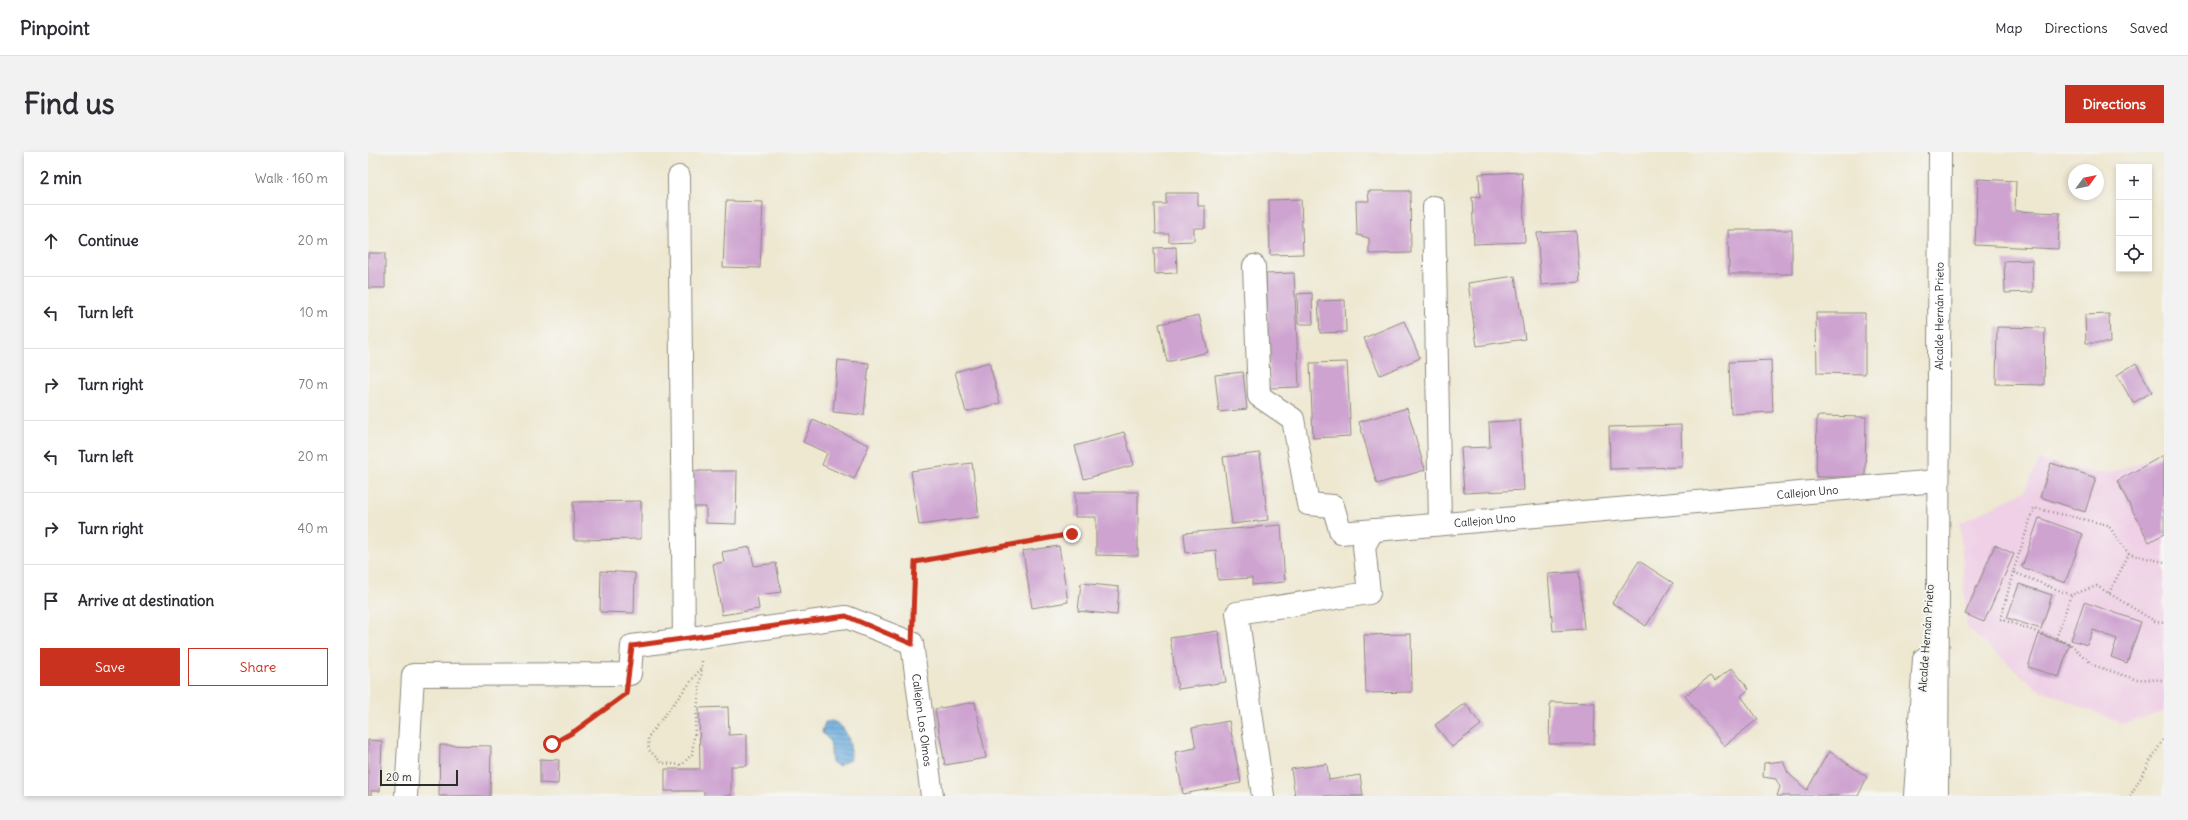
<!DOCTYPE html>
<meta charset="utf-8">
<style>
body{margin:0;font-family:Delius,sans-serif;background:#f2f2f3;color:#2b2b33}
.controls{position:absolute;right:12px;top:12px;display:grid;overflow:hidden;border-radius:0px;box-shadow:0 2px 6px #0003}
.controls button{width:36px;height:36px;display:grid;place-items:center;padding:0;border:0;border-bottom:1px solid #e1e1e2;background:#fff;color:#2b2b33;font:20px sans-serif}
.compass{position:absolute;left:1700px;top:12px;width:36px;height:36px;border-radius:50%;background:#fff;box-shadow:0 2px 6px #0003;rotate:57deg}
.scale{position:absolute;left:12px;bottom:10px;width:78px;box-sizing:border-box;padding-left:4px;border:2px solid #2b2b2b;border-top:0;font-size:11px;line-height:14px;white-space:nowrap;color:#2b2b2b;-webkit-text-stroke:3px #f6f6f2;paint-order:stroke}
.stop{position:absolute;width:12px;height:12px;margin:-9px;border:3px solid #c8321e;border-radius:50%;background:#fff}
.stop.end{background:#c8321e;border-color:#fff;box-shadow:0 1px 4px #0008}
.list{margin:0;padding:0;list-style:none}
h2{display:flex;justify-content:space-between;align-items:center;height:52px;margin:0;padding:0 16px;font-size:17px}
h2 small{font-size:13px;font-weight:400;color:#7c7c81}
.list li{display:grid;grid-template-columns:26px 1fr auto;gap:12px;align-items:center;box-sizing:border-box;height:72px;padding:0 16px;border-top:1px solid #e1e1e2}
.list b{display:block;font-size:15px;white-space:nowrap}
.list em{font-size:13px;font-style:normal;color:#7c7c81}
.actions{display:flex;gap:8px;padding:12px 16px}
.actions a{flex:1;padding:9px 0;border:1px solid #c8321e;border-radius:0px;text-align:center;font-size:14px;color:#c8321e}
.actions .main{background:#c8321e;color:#fff}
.icon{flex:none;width:22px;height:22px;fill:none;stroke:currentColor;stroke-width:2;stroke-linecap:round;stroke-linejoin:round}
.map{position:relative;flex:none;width:1796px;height:644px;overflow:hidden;border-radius:0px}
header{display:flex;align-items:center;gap:24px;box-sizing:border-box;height:56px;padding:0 20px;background:#fff;border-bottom:1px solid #e1e1e2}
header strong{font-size:19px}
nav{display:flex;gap:22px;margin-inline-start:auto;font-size:14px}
.intro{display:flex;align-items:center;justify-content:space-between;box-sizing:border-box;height:96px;padding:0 24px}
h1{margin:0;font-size:28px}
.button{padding:10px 18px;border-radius:0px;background:#c8321e;color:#fff;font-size:14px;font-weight:700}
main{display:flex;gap:24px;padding:0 24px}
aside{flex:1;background:#fff;border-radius:0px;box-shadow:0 2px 6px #0003}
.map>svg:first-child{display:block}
.built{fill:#efd0e6}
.water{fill:url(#water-rules);stroke:#4a6a84}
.building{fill:#cea3d0}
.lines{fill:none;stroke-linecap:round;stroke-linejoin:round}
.minor-casing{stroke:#8c8a7e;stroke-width:24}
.secondary-casing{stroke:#8c8a7e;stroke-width:24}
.path{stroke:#8c8a7e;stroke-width:2.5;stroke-dasharray:1 3;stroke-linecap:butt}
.minor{stroke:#fff;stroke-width:22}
.secondary{stroke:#fff;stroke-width:22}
.route{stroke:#c8321e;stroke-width:5}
.labels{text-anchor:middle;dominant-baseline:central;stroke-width:4;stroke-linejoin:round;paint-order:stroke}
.street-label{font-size:11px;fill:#2b2b2b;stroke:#f6f6f2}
</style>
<header>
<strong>Pinpoint</strong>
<nav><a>Map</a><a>Directions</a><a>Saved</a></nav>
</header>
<div class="intro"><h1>Find us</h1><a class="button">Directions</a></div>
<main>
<aside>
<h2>2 min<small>Walk · 160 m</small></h2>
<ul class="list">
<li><svg class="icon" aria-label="ahead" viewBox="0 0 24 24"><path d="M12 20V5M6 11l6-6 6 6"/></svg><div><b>Continue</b></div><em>20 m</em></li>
<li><svg class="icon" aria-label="left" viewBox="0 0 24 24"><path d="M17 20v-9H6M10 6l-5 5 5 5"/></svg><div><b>Turn left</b></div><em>10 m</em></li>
<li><svg class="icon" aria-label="right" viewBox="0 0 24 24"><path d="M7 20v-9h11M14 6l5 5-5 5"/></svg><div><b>Turn right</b></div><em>70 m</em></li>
<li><svg class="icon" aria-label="left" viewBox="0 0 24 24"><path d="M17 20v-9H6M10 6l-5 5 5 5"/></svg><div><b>Turn left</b></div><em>20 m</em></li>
<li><svg class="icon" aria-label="right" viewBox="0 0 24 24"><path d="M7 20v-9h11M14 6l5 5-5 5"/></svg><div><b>Turn right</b></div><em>40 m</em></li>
<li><svg class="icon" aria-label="arrive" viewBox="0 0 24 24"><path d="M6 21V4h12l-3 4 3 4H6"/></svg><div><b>Arrive at destination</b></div></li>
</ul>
<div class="actions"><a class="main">Save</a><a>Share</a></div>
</aside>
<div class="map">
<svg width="1796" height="644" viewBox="0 0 1796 644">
<defs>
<pattern id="water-rules" width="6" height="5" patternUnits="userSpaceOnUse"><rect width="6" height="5" fill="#6aaadd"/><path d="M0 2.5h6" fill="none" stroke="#578bb3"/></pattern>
</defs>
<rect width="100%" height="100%" fill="#f6f6f2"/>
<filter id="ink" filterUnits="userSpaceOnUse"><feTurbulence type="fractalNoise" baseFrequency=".025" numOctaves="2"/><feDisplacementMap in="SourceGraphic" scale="8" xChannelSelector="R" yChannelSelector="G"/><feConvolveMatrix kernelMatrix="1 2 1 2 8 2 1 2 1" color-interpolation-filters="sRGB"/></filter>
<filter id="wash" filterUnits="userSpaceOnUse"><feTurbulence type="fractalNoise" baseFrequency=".012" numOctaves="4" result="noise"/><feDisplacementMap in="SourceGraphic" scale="16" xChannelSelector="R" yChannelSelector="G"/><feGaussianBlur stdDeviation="0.9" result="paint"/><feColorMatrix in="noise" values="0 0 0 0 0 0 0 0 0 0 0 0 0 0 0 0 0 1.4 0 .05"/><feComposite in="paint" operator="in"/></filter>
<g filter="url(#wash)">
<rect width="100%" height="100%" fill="#eee8d1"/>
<!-- built -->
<path class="built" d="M1796,302V560L1755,572L1668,536L1599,476L1592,371L1657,339L1671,308L1738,322Z"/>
<!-- water -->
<path class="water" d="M464,569C480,574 483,592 483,607L470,614L464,610C462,604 465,592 460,587C458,584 456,584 454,580L457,570Z"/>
<g id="blocks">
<!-- building -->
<path class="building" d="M1154,20L1157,90L1106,92L1104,45L1112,46L1111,22Z
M1610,27L1648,29L1647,59L1692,61L1690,97L1607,93Z
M1000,39H1042L1043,101L1001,102V86L989,83L988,49H1001Z
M798,41H830V54H837V76H826V89L801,90V82H788L787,52H798Z
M933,47L935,102L902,103L901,48Z
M358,49L395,50L392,116L355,115Z
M1360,78H1424V122H1361Z
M1208,79L1212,130L1173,133L1169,81Z
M808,95L809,121L787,122L786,96Z
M0,101H17V136H0Z
M1664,108L1665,140L1637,141L1636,109Z
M926,121L931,235L902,236L898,122Z
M1147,124L1157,187L1109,194L1100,131Z
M944,141L945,172H930L929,142Z
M977,148L978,180L952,181L950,149Z
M1448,161H1497V222L1449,221Z
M1741,162L1742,191H1718L1717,163Z
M831,163L840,200L799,210L791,172Z
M1036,169L1052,206L1012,223L996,186Z
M1629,175L1677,176L1676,233L1628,232Z
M470,208L501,211L496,263L465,260Z
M1403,208L1405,260L1363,262L1361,210Z
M621,210L632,251L598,260L587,220Z
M979,210L983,284L945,286L942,211Z
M1768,211L1784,240L1765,251L1749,223Z
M875,220L879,257L851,260L847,223Z
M1039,256L1057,318L1009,332L991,270Z
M1449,264L1498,265L1497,325H1448Z
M445,268L501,293L486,327L454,313L459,301L435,290Z
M1152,268L1156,338L1096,341L1093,296L1122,295L1121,270Z
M1313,273L1314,315L1242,317L1241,275Z
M756,280L766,313L716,327L707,294Z
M892,301L900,368L864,372L855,305Z
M1796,303V382L1781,390L1749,329Z
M604,311L611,365L551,373L543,319Z
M1683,311L1728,326L1717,360L1672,345Z
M326,319H369L368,372L338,371V355H325Z
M707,340H770V404L728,403V365H707Z
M273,349V387L206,388L205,350Z
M1671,366L1715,382L1697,431L1654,415Z
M913,373L917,430L884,433V426L850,428L848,398L818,401L816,381Z
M1627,393L1646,402L1616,470L1597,462Z
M691,394L700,450L664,456L655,399Z
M382,395L386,414L408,411L413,440L389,443L391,457L354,463L345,412L356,410L354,400Z
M1271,409L1305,431L1278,474L1244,451Z
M233,419L267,421L266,461L232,460Z
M1211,420L1216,477L1185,479L1180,422Z
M713,431L751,435L749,463L710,459Z
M1651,432L1684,443L1673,477L1639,466Z
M1716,450L1773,470L1759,511L1743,505L1749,487L1725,478L1719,493L1703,488Z
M850,479L858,530L810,537L802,486Z
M1043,482L1044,540L998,541L996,483Z
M1671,482L1702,492L1691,525L1660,515Z
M1364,516L1381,537L1373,544L1390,567L1356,594L1317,544L1342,524L1347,529Z
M607,550L618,606L577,613L567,557Z
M1182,550L1227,551L1226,592H1181Z
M1097,551L1113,573L1084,595L1067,573Z
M360,555L361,583L379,582V614H363V644H336V639H297V617H332L331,556Z
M861,569L873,631L815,642L807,600L828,596L824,576Z
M0,588L14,589L12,639H3V644H0Z
M72,593L123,594L122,644H71Z
M1461,599L1499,625L1490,644H1409L1412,635L1408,627L1395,625L1396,611L1415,609L1420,621L1439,638Z
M172,607L191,608L190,632L172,631Z
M959,612L961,628L992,623L995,644H927L923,617Z"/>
</g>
</g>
<g filter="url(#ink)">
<use href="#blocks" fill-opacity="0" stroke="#8c8a7e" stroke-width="1"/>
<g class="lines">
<defs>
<g id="minor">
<path d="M311,25L316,487"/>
<path d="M1066,55L1072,372"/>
<path id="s1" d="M886,114L891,244L925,267L940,352L965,354L973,381L1569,329"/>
<path id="s2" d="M38,644L45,523L262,522L264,494L478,465L544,491L564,644"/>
<path d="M895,644L869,461L1001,441L996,394L1005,378"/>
</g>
<g id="secondary">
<path d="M1547,644L1556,507"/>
<path id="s3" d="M1569,644L1572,0"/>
</g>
</defs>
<!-- minor casing -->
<use href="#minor" class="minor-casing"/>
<!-- secondary casing -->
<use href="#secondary" class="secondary-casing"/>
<!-- path -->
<path class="path" d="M1796,410L1761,402L1740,373L1666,356L1645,420L1703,443L1729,434L1788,470L1796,471
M1645,420L1633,467L1688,487L1703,443
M1741,441L1761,402
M545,465L547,410L704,382
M1688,487L1702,492L1725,513L1767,527L1796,528
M334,509V515L280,585L281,598L294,611L314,613L324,602L334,515
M184,592L207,579L251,547
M1762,644L1796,586"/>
<!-- minor -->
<use href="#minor" class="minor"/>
<!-- secondary -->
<use href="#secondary" class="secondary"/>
</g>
</g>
<g class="lines" filter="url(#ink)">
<!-- route -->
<path class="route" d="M184,592L207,579L258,542L264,494L478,464L544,492L547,410L704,382"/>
</g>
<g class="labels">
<!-- street labels -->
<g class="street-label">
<text stroke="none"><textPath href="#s3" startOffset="480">Alcalde Hernán Prieto</textPath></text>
<text stroke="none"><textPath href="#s1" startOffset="779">Callejon Uno</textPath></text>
<text stroke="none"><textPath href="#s1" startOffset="455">Callejon Uno</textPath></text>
<text transform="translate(1558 486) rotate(-86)">Alcalde Hernán Prieto</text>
<text stroke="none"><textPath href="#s2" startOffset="731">Callejon Los Olmos</textPath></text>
</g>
</g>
</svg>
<div class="controls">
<button>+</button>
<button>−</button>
<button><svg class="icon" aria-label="locate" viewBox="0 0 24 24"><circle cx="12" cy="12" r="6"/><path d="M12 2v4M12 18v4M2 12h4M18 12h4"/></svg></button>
</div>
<svg class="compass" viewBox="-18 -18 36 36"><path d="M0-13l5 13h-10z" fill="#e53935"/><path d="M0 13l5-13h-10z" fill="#7c7c81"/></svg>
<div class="scale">20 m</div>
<div class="stop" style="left:184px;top:592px"></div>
<div class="stop end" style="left:704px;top:382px"></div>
</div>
</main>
